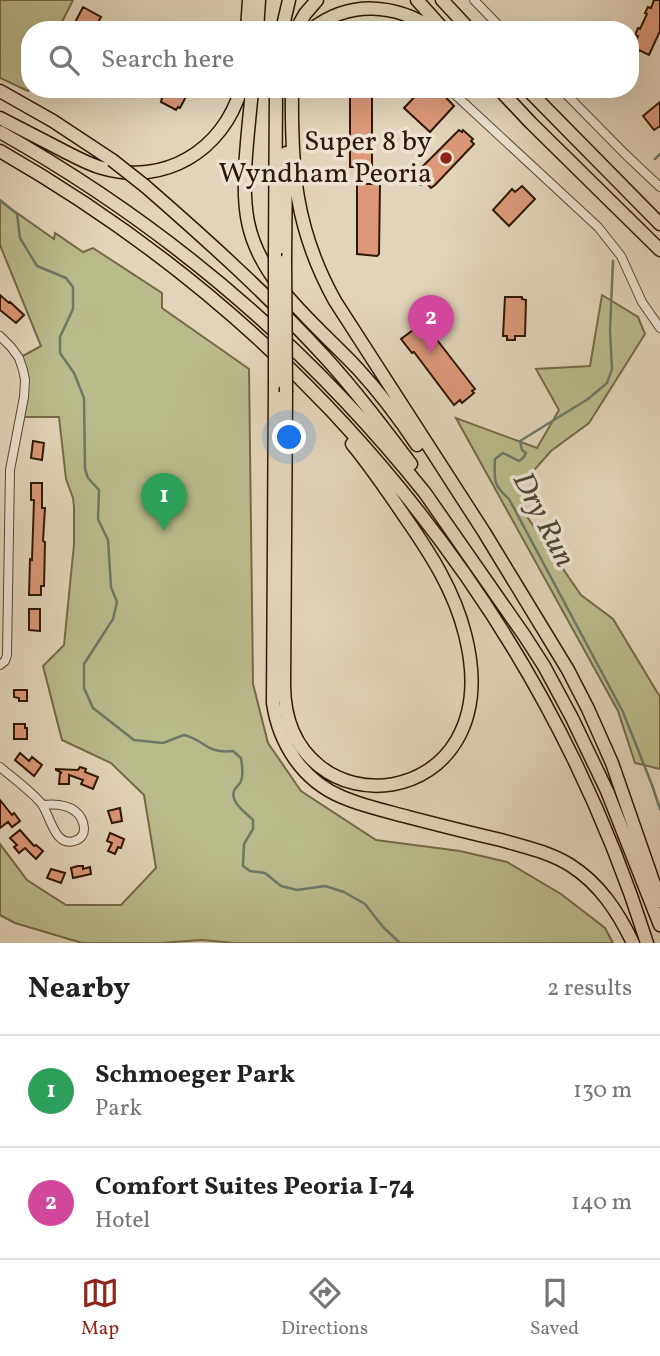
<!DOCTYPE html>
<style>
body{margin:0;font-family:Vollkorn,serif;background:#f2f2f2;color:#222}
.you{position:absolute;left:290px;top:438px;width:24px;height:24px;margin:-18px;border:5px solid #fff;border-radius:50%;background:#1a73e8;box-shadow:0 0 0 10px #1a73e833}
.badge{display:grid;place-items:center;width:46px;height:46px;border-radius:50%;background:#8f2418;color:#fff;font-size:23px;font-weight:700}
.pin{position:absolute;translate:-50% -58px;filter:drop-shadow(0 2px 4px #0008)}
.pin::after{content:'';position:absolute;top:37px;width:24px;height:21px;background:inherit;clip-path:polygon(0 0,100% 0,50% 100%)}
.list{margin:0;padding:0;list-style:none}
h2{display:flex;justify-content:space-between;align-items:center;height:91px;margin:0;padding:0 28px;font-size:30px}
h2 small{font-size:23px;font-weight:400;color:#767676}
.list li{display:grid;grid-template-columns:46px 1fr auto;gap:21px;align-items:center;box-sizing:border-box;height:112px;padding:0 28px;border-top:2px solid #e0e0e0}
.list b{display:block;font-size:26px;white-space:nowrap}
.list p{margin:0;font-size:23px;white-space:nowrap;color:#767676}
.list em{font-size:23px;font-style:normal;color:#767676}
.icon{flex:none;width:38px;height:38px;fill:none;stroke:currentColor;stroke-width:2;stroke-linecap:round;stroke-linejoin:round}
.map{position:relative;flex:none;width:660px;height:943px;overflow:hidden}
.search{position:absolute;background:#fff;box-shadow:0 7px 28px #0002;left:21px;right:21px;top:21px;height:77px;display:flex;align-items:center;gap:18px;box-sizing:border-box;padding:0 24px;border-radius:28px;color:#767676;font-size:26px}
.sheet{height:315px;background:#fff}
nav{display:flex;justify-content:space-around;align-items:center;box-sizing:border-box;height:98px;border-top:2px solid #e0e0e0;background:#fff;font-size:19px;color:#767676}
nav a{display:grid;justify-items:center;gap:4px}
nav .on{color:#8f2418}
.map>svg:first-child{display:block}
.green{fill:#babb8b;stroke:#756a47;stroke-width:2}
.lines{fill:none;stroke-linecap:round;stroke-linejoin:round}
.stream{stroke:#6d7868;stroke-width:2.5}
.building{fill:#dc9878;stroke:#301803;stroke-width:2}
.minor-casing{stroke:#5c4731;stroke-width:10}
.highway-casing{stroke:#301803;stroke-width:15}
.minor{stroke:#ece3d2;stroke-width:8}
.highway{stroke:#e2d4ba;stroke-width:12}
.highway-bridge-casing{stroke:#301803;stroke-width:15;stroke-linecap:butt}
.highway-bridge{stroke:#e2d4ba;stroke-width:12}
.poi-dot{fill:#8f2418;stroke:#ece3d2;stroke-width:2.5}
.labels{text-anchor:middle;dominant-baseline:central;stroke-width:7;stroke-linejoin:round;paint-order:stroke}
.poi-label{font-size:28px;fill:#301803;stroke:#ece3d2;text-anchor:end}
.water-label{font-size:30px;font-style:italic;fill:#4e4836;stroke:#ece3d2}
</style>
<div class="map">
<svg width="660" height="943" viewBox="0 0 660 943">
<rect width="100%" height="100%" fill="#e2d4ba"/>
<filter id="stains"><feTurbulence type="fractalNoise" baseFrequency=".00286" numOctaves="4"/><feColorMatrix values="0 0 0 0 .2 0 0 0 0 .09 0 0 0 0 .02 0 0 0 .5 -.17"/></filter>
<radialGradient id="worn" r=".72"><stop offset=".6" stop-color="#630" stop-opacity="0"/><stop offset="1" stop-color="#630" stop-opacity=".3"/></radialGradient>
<!-- green -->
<path class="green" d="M0,0H73L58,30H30V88L28,91L0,78Z
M0,201L54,239L55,233L83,252L93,248L162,293V308L249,369L253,684L268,743L301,791L376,840L460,851L507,862L561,894L605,928L613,943H234L202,940L160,943H82L15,923L0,915V844L27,880L66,905H121L156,868L144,795L111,763L62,740L43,666L64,645L74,544V507L73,498L66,479L59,417H20L24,397L19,358L41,346L0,245Z
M602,295L638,317L645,334L589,423L551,451L520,486L528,518L581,595L613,619L660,697V769L635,763L618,711L456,418L537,448L559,410L536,369L590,366Z"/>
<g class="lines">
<!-- stream -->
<path class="stream" d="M655,159L660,154
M0,200L17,214L20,238L37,266L66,278L73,287V309L60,337V353L74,373L84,398L85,469L88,478L99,490L98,519L108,540L111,587L117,602L113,619L84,664V688L93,708L134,740L163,743L184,735C205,740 206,754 233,751L241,758C242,765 244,774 241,781C240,785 235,787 234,791C230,802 246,813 253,820V829L244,844L243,866L250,871L265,873L281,886L297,890L325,886L344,892L365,904L383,927L400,943
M613,261L610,331L612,369L607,383L588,399L520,441L522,450L526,453L523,458L519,461L503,453L495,459C494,480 493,485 509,499L623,712L652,785L660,809"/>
</g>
<!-- building -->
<path class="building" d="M654,0H660V31L649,55L639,50L630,68V52L638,36L635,35L638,28L640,29L647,14L645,13L648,7L651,8Z
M83,7L101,17L94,30H71Z
M163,89H190L180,108L178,107L176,110L161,102L162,98L159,97Z
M422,89H435L439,93L440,91L454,106L430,132L404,108Z
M350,96L372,97V167L355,169V167H350Z
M660,102V126L654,130L643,116Z
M459,130L462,132L463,130L473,139L471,141L474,144L435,185L431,188L425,182L421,185L417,181V178L419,176L416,173Z
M357,184H380L379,254L377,256L357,254Z
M522,186L535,199L509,226L493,210L512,189L515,192Z
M0,295L9,303L10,302L24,315L16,323L0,310Z
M505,297H522V299L526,300L525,336H515V340H507V336H503Z
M424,299L435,313L440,309L450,322L434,336L475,389L472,391L474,393L462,403L460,400L454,405L414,352L412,353L401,339L428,319L417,305Z
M33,441L44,443L42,460L31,458Z
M31,483H42V508H45L43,541L45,542L44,586H41V595H29L30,559L32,560L34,500H31Z
M29,609H40V631L29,630Z
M14,690H27V701H19V698L14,697Z
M14,724H25V728H27V739H14Z
M20,753L29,761L32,757L42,765L34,776L15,760Z
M80,767L86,769L85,772L98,777L93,789L81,784L83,780L69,775V784H59L60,773H62L56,770V769L78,770Z
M0,800L12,815L14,813L20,821L12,827L8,822L0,828Z
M120,808L122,821L112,823L108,811Z
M20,830L34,846L36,845L43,851L36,859L25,848L19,853L14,847L17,845L10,838Z
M110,833L124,839L121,848L118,847L115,854L108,851L112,843L107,841Z
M78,866H83V869L90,867L91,874L73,878L71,868Z
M51,869L65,873L61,883L47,878Z"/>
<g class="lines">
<defs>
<path id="minor" d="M474,0L503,30
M449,89L598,227L621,256L642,302L660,328
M561,89L625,154L660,187
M0,336L11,347L19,358L23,370L25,380L24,397L10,470L7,655L5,661L0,665
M0,767C13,778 31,791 41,803C50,814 54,847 74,841C90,837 84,818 75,811C66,804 53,804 43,805"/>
<path id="highway" d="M417,0L444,30
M442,0L470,30
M247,30L249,0
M257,30L259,0
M282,30L289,0
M296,30L305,14L317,0
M311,30C349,0 395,3 435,30
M252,89C249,129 240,184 248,222C260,283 318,326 358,369C380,393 399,418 417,445
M292,89C291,170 295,229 335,301L484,532L568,670L588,709L612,763L660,901
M499,89L531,123L660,250
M527,89L660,224
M0,91L53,121L112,160
M0,118C19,128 39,138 58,148C72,155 87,164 102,168C164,186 223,151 241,89
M0,132C164,224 307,346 425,493L524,635L544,666L572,718L607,791L660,925
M0,151C306,326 540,606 647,943
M145,186C207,240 268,295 324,356C355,390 383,427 411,464
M275,253L276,89
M285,261L286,153
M275,383L273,703C279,744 303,781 342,797C363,806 386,811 408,817C439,825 470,833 501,840C525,847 549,852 570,865C600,884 618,912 633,943
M286,392L284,685C285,835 512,817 465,634C454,590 430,553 405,517C388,492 371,467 352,444"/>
</defs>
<!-- minor casing -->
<use href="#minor" class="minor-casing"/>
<!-- highway casing -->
<use href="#highway" class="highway-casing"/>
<!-- minor -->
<use href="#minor" class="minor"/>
<!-- highway -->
<use href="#highway" class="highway"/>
<defs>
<path id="highway-bridge" d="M112,160L145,186
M275,253V383
M285,261L286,392"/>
</defs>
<!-- highway-bridge casing -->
<use href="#highway-bridge" class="highway-bridge-casing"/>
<!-- highway-bridge -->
<use href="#highway-bridge" class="highway-bridge"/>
</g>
<!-- markers -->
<circle class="poi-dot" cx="446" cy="158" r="7"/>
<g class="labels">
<!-- poi labels -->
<g class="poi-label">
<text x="432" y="142">Super 8 by<tspan x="432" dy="32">Wyndham Peoria</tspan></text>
</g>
<!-- water labels -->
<g class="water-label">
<text transform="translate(543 520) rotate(63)">Dry Run</text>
</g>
</g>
<rect width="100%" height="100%" filter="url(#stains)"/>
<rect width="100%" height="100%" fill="url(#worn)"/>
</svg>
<div class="you"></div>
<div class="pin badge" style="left:164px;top:531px;background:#2e9e5b">1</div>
<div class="pin badge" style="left:431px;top:353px;background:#d1479c">2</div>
<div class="search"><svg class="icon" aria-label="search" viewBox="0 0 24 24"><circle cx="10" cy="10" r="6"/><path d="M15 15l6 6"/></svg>Search here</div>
</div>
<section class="sheet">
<h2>Nearby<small>2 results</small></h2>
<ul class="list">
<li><span class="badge" style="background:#2e9e5b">1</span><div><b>Schmoeger Park</b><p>Park</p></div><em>130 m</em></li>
<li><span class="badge" style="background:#d1479c">2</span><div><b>Comfort Suites Peoria I-74</b><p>Hotel</p></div><em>140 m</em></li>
</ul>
</section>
<nav>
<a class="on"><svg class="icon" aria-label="map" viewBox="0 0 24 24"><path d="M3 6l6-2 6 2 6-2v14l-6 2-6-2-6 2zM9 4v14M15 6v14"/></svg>Map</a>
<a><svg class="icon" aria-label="directions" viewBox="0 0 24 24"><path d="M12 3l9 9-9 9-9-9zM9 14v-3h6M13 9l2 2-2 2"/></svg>Directions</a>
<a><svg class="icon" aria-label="saved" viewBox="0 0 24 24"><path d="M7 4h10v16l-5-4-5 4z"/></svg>Saved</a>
</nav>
